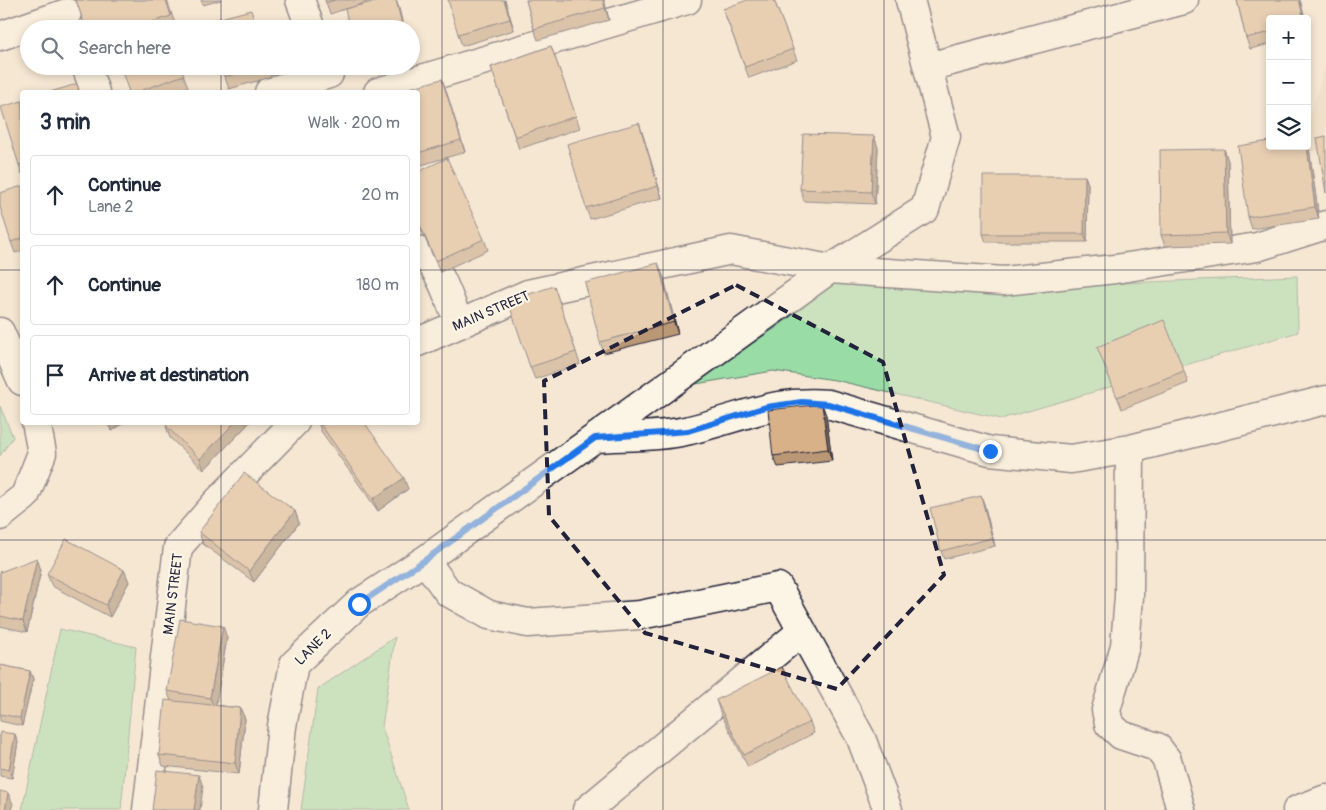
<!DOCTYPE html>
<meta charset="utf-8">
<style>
body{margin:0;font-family:Pangolin,sans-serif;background:#f6f6f7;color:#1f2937}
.controls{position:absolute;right:15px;top:15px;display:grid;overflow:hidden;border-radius:5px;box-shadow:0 2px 8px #0003}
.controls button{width:45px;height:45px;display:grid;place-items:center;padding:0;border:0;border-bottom:1px solid #e0e1e3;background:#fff;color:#1f2937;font:25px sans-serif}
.stop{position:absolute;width:15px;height:15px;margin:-11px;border:4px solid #1a73e8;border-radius:50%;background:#fff}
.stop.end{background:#1a73e8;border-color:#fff;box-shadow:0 1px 5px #0008}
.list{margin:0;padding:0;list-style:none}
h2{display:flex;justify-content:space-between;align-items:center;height:65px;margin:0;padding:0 20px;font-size:21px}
h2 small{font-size:16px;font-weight:400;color:#747a83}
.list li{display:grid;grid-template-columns:32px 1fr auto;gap:15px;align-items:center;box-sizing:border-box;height:80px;margin:0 10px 10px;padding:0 10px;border:1px solid #e0e1e3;border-radius:5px}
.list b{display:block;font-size:19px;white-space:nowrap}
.list p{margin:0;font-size:16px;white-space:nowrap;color:#747a83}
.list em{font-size:16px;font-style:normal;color:#747a83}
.icon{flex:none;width:28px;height:28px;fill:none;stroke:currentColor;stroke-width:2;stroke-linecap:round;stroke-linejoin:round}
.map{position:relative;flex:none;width:1326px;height:810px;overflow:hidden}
.search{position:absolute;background:#fff;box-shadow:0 2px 8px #0003;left:20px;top:20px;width:400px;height:55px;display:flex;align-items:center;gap:12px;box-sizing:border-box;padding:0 18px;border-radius:28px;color:#747a83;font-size:19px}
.panel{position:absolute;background:#fff;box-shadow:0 2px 8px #0003;left:20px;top:90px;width:400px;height:335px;border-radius:5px}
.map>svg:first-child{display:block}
.built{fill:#ecd7bd}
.green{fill:#9adca6;stroke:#5e7f70}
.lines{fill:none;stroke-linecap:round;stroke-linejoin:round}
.minor-casing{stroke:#22223b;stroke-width:31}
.minor{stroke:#fcf5e5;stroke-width:28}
.wall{fill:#ba9876;stroke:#22223b}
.shaded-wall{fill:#977c60;stroke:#22223b}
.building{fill:#d8b189;stroke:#22223b}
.route{stroke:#1a73e8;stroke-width:6}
.marked{fill:none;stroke:#22223b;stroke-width:4;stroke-dasharray:10 6;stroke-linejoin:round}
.grid{fill:none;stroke:#22223b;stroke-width:1;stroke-opacity:0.55}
.labels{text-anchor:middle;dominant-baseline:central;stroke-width:4.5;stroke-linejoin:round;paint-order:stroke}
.street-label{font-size:14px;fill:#22223b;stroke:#fcf5e5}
</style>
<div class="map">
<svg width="1326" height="810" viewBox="0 0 1326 810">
<rect width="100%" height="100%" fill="#f5e7d3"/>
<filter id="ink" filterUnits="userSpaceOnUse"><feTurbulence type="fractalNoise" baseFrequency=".02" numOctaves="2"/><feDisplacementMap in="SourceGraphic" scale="10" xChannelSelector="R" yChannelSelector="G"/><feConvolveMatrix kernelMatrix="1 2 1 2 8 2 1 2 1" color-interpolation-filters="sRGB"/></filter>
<g filter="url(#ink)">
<!-- built -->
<path class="built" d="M1326,65V150L1298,153L1307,146V124Z"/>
<!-- green -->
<path class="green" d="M1297,276L1298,332L1001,419L835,380L773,371L684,386L774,329L838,281L976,289Z
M0,406L13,437L0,456Z
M60,629L136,647L121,810H22Z
M395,637L382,727L409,810H301L318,689Z"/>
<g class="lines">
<defs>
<path id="minor" d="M300,0L311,29
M0,36L67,13
M86,66L95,92
M928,67L1184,0
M269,92L329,74
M378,92L687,0
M418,250C440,266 449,299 459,324
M0,332L22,381
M418,342L528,294L731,250L830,269L1004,281L1115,269L1257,247L1326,225
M595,438C624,436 663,437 690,430C741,418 774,399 828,404L990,451L1071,459L1130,449L1326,400
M1130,449L1129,597L1125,646L1106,710L1109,724L1121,735L1157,747L1167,760L1181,810
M0,516L25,496L42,453L36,422
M425,560L448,592L489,615L528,623L640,615L778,587L861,738L888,810
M147,810L178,547L218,501L295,422
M273,810L282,726L294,664L359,603L425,560L830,269L925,209L946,137L910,0
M587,810L802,631
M1297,810L1326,799"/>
</defs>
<!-- minor casing -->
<use href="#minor" class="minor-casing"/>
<!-- minor -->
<use href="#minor" class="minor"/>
</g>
<!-- wall -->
<path class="wall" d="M76,0H167L176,27L171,29H86Z
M201,0H221L203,5Z
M325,0H373L350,8H399L345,9L330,14Z
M505,0L514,30L462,46L458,34Z
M526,0H604L609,20L538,40L534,29Z
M774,0L797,60L749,78L723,9Z
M1237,0H1300L1305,19H1270V44L1250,49L1246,38Z
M551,46L580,128L519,149L491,67Z
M180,66L188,87L173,92H129Z
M221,66H268L271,77L229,89Z
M360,66H379L362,71Z
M442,79L465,152L418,166V92Z
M22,101V174L19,165Z
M639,123L662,198L590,219L586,208Z
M874,136L878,148L875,204L804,201L800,189Z
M1309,148L1319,219L1252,229L1248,217Z
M1224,149L1228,161L1230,244L1165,246L1161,235Z
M418,172L484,239L488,250L440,272L418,223Z
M1085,176L1088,184L1087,242H986L983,234Z
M22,186V251L15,253L11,242Z
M663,275L678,334L604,353L600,342Z
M554,286L580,364L535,379L530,367Z
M1102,358L1184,371L1188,383L1122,409Z
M826,415L832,461L778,467L773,456Z
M106,422H125L112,431Z
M170,422H250L204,470L170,438L166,426Z
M318,422H364L408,489L378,511L321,431Z
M981,496L984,504L995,546L944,559L941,551Z
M295,511L299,523L254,582L203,544L199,532Z
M41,570L27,632L0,626V572Z
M124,570L129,582L110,617L52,586L47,574Z
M227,638L215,705L240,708L245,719L239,774L163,766L159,755L171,701L167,691Z
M0,665L30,671L33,679L22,726L0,721Z
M716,700L810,722L814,733L748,767L720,712Z
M0,732L18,742L12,778L0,776Z"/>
<!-- shaded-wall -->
<path class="shaded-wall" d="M396,0L399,8L404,29H403Z
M504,0H505L514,30L510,19Z
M603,0H604L609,20L605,8Z
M1299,0H1300L1305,19H1304Z
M442,79L446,90L465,152L461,140Z
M639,123L643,135L662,198L658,186Z
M874,136L878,148L875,204L871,192Z
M1307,142L1309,148L1319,219L1315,207L1307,146Z
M1224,149L1228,161L1230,244L1226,233Z
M1085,176L1088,184L1087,242L1084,234Z
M658,263L663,275L678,334L674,322Z
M822,404L826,415L832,461L828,449Z
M109,422H125L112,431Z
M235,422H250L204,470L200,459Z
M404,478L408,489L378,511L373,499Z
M981,496L984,504L995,546L992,538Z
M295,511L299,523L254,582L249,571Z
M37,558L41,570L27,632L23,621Z
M124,570L129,582L110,617L106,605Z
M223,626L227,638L215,710L210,698Z
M30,671L33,679L22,726L20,718Z
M240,708L245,719L239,774L235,763Z
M15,734L18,742L12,778L9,770Z
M199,775L203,787L200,810H194Z
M8,793L13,804L11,810H5Z"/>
<!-- building -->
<path class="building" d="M76,0H166L171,16L131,29H86Z
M325,0H334L326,3Z
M380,0H396L403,29H350L345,9Z
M448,0H504L510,19L458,34Z
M526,0H603L605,8L534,29Z
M747,0H774L793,49L745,67L723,9Z
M1237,0H1299L1304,19H1270V32L1246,38Z
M251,10L257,29H211L209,21Z
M551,46L576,116L515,137L491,67Z
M120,66H180L184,75L137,92H129Z
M221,66H264L224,77Z
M442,79L461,140L418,153V92H396Z
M77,84L79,92H50Z
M22,101V164L19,165L1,107Z
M639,123L658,186L586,208L567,144Z
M803,134L874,136L871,192L800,189Z
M1326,136V193L1317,138Z
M1270,141V146H1307L1315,207L1248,217L1238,146Z
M1224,149L1226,233L1161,235L1160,150Z
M447,158L484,239L436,261L418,221V172Z
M983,176H1085L1084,234H983Z
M22,186V238L11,242L0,207V193Z
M658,263L674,322L600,342L585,283Z
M554,286L576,352L530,367L508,301Z
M1164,320L1184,371L1117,397L1097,347Z
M822,404L828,449L773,456L768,410Z
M170,422H235L200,459L166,426Z
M319,422H364L404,478L373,499Z
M244,473L295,511L249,571L199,532Z
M981,496L992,538L941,551L930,508Z
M66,539L124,570L106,605L47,574Z
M37,558L23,621L0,616V572Z
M180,619L223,626L210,698L167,691Z
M0,665L30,671L20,718L0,714Z
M782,667L810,722L744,755L716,700Z
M165,700L240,708L235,763L159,755Z
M0,732L15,734L9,770L0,768Z
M157,770L199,775L194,810H152Z
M0,791L8,793L5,810H0Z"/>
</g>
<g class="lines" filter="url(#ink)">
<!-- route -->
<path class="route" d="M359,604L425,560L595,438L688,431L766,407L802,402L828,404L990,451"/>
</g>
<!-- marked area -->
<path d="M0 0H1326V810H0ZM736,285L883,362L944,575L837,689L645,633L549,516L544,381Z" fill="#f5e7d3" fill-opacity=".55" fill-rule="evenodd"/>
<path class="marked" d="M736,285L883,362L944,575L837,689L645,633L549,516L544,381Z"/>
<!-- grid -->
<path class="grid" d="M221,0V29M442,0V810M663,0V810M884,0V810M1105,0V810M221,66V92M0,270H22M418,270H1326M221,422V810M0,540H1326"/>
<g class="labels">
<!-- street labels -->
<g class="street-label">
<text transform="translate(491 311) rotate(-23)">MAIN STREET</text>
<text transform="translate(173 594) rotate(-83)">MAIN STREET</text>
<text transform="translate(313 647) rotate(-45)">LANE 2</text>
</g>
</g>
</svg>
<div class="controls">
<button>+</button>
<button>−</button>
<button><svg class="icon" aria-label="layers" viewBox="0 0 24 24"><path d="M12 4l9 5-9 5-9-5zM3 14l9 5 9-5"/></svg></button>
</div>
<div class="stop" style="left:359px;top:604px"></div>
<div class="stop end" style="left:990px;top:451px"></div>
<div class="search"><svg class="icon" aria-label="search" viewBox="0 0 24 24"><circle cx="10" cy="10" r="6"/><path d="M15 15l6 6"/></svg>Search here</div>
<section class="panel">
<h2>3 min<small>Walk · 200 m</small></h2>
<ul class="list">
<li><svg class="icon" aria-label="ahead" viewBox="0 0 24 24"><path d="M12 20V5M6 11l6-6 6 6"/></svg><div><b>Continue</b><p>Lane 2</p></div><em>20 m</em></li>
<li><svg class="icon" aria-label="ahead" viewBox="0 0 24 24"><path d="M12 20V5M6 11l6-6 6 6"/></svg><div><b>Continue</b></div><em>180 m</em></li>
<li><svg class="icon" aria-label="arrive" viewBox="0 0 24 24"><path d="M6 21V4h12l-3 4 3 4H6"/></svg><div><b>Arrive at destination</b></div></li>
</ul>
</section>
</div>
